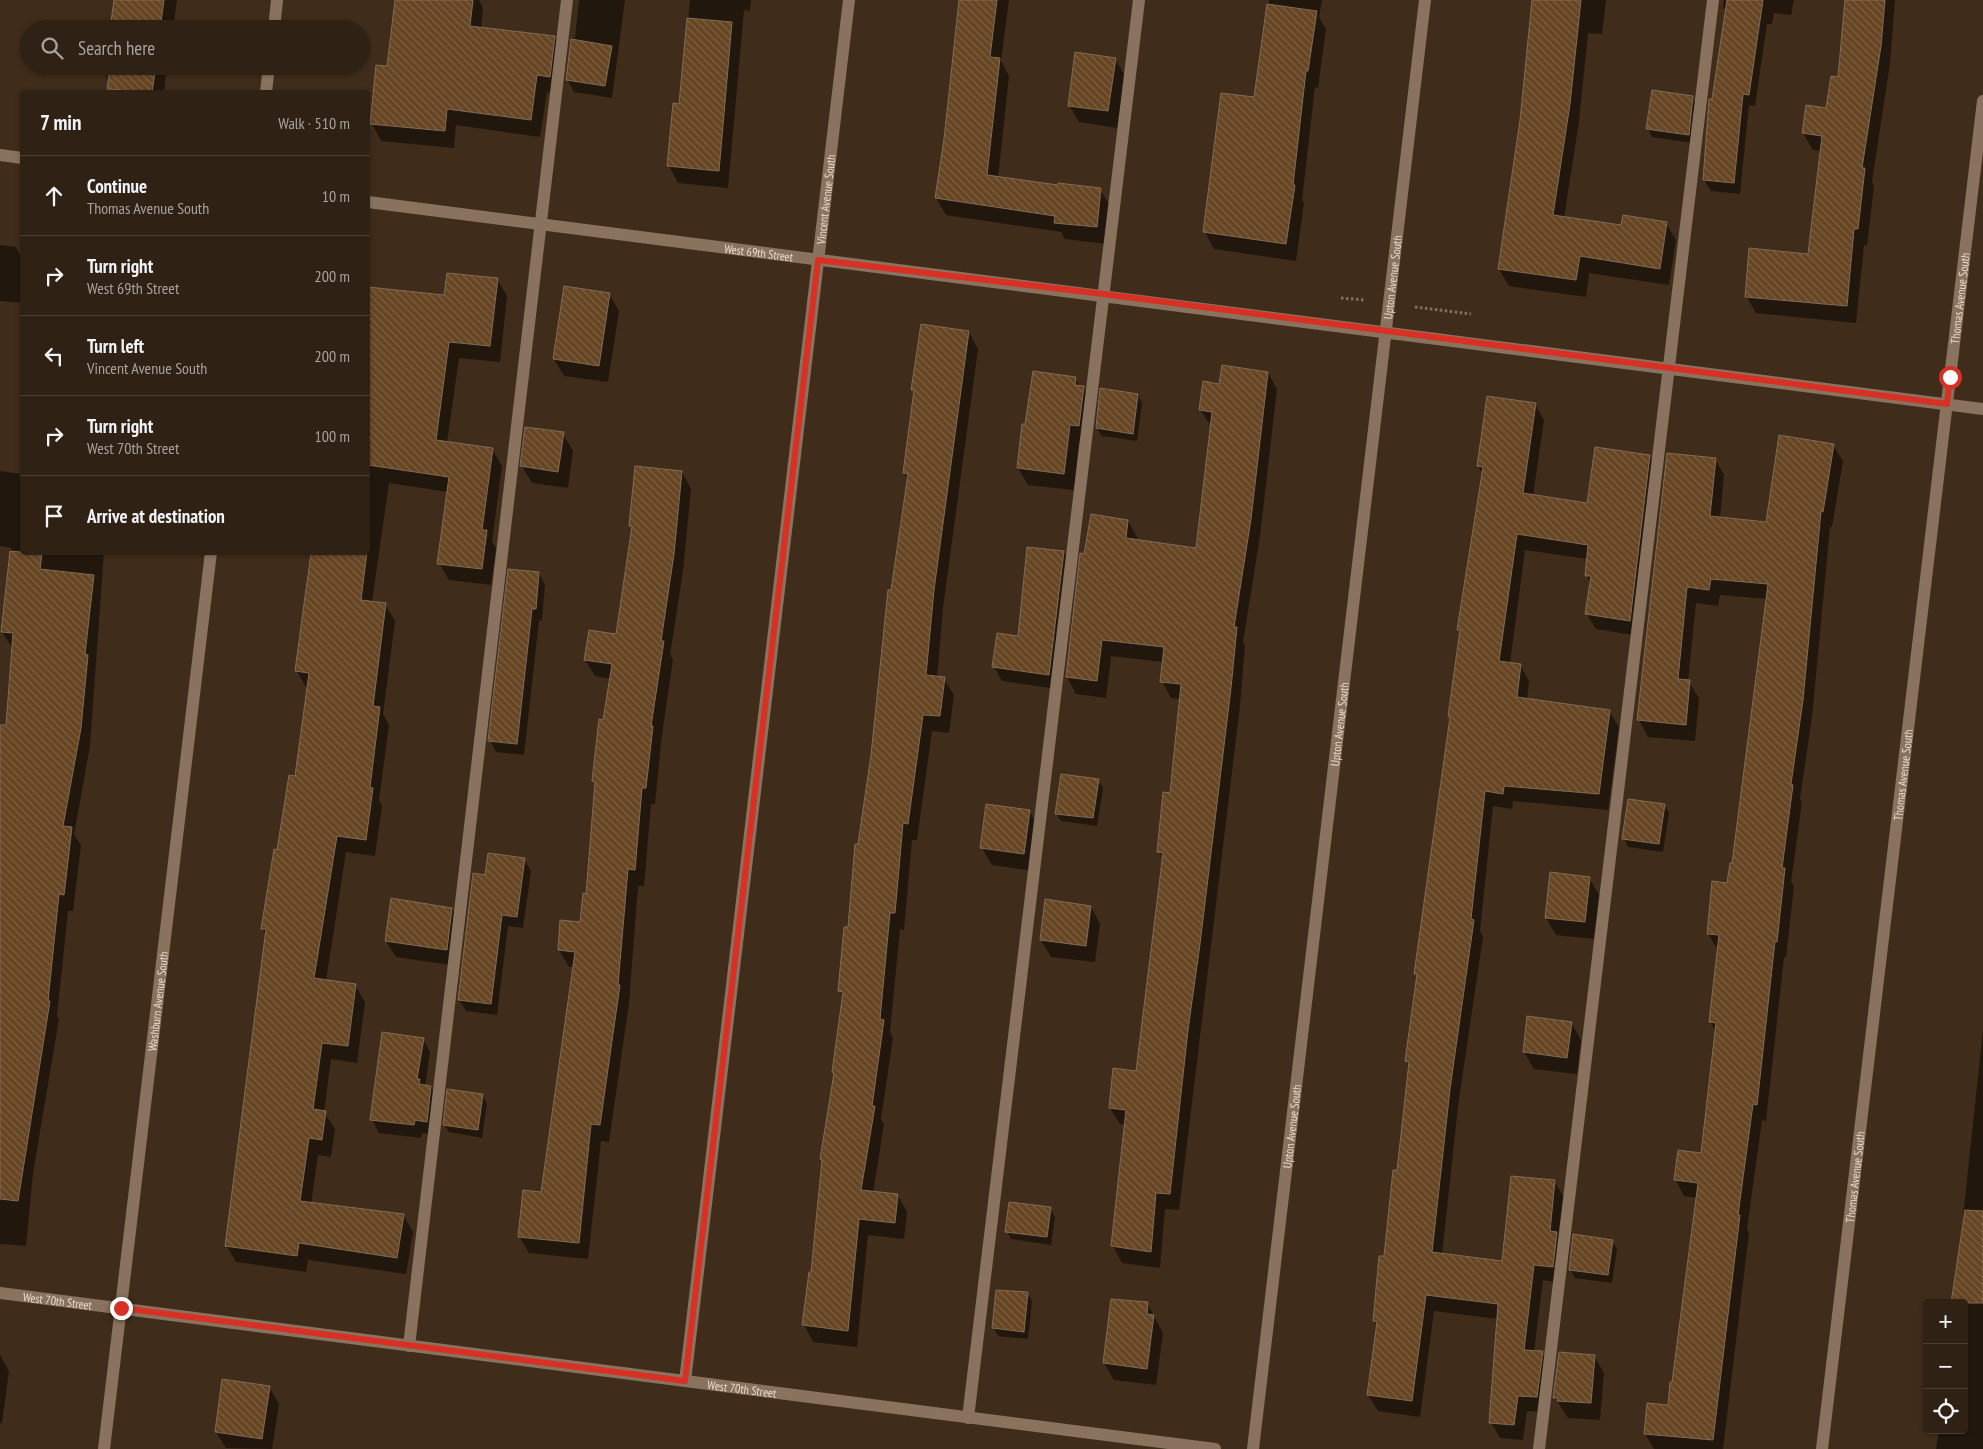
<!DOCTYPE html>
<meta charset="utf-8">
<style>
body{margin:0;font-family:"PT Sans Narrow",sans-serif;background:#37291d;color:#f1f3f6}
.controls{position:absolute;right:15px;bottom:15px;display:grid;overflow:hidden;border-radius:5px;box-shadow:0 1px 4px #0004}
.controls button{width:45px;height:45px;display:grid;place-items:center;padding:0;border:0;border-bottom:1px solid #4a3e34;background:#2f2114;color:#f1f3f6;font:25px sans-serif}
.stop{position:absolute;width:15px;height:15px;margin:-11px;border:4px solid #d93025;border-radius:50%;background:#fff}
.stop.end{background:#d93025;border-color:#fff;box-shadow:0 1px 5px #0008}
.list{margin:0;padding:0;list-style:none}
h2{display:flex;justify-content:space-between;align-items:center;height:65px;margin:0;padding:0 20px;font-size:21px}
h2 small{font-size:16px;font-weight:400;color:#a7a3a0}
.list li{display:grid;grid-template-columns:32px 1fr auto;gap:15px;align-items:center;box-sizing:border-box;height:80px;padding:0 20px;border-top:1px solid #4a3e34}
.list b{display:block;font-size:19px;white-space:nowrap}
.list p{margin:0;font-size:16px;white-space:nowrap;color:#a7a3a0}
.list em{font-size:16px;font-style:normal;color:#a7a3a0}
.icon{flex:none;width:28px;height:28px;fill:none;stroke:currentColor;stroke-width:2;stroke-linecap:round;stroke-linejoin:round}
.map{position:relative;flex:none;width:1983px;height:1449px;overflow:hidden}
.search{position:absolute;background:#2f2114;box-shadow:0 1px 4px #0004;left:20px;top:20px;width:350px;height:55px;display:flex;align-items:center;gap:12px;box-sizing:border-box;padding:0 18px;border-radius:28px;color:#a7a3a0;font-size:19px}
.panel{position:absolute;background:#2f2114;box-shadow:0 1px 4px #0004;left:20px;top:90px;width:350px;height:465px;border-radius:5px}
.map>svg:first-child{display:block}
.shadow{fill:#0007}
.building{fill:url(#building-back-hatch);stroke:#816b57}
.lines{fill:none;stroke-linecap:round;stroke-linejoin:round}
.path{stroke:#817162;stroke-width:3;stroke-dasharray:2.5 2.5;stroke-linecap:butt}
.minor{stroke:#89735f;stroke-width:12}
.route{stroke:#d93025;stroke-width:6}
.labels{text-anchor:middle;dominant-baseline:central;stroke-width:4;stroke-linejoin:round;paint-order:stroke}
.street-label{font-size:12px;fill:#e7dacf;stroke:#1f170f}
</style>
<div class="map">
<svg width="1983" height="1449" viewBox="0 0 1983 1449">
<defs>
<pattern id="building-back-hatch" width="6" height="6" patternUnits="userSpaceOnUse" patternTransform="scale(1.25)"><rect width="6" height="6" fill="#664523"/><path d="M-1 5l2 2M0 0l6 6M5-1l2 2" fill="none" stroke="#7c5f42"/></pattern>
</defs>
<rect width="100%" height="100%" fill="#3f2c1a"/>
<!-- shadow -->
<path class="shadow" d="M115,0H177L173,29H111Z
M396,0H479L483,8L481,28L554,36L564,53L559,94L547,92L540,137L456,125L454,148L381,141L372,124L388,68Z
M579,0H625L612,98L574,92L567,79L572,38H575Z
M690,0H751L750,11L744,10L728,188L678,183L669,166L680,105Z
M959,0H1009L1001,61L1009,76L998,178L1059,187L1100,189L1110,206L1106,244L1065,239L1061,232L946,215L936,198L949,110Z
M1269,0H1322L1319,17L1326,29L1318,88L1315,87L1302,200L1304,203L1296,261L1214,249L1205,232L1255,98Z
M1533,0H1606L1602,34L1588,33L1579,121L1564,218L1622,227L1666,223L1676,240L1669,285L1589,273L1586,297L1509,286L1499,269L1521,120Z
M1724,0H1794L1791,15L1774,13L1772,24H1767L1755,106L1749,105L1740,194L1711,191L1704,180L1726,12L1723,7Z
M1846,0H1895L1890,63L1872,182L1874,186L1867,246L1864,245L1856,323L1756,313L1746,296L1809,255L1822,151L1813,150L1803,133L1827,109L1839,79Z
M1115,59L1125,76L1117,128L1079,122L1069,105Z
M106,66H167L164,92H111L109,82L104,74Z
M1692,98L1697,106L1693,143L1652,137L1648,129Z
M0,245L16,247L22,259L21,303L0,301Z
M497,279L507,296L500,362L459,358L447,442L492,449L502,466L492,542L496,548L491,585L449,580L439,563L448,492L389,483L372,602L385,604L395,621L383,714L389,725L379,800L382,806L375,856L346,852L326,981L355,985L365,1002L357,1063L331,1059L324,1112L335,1129L331,1157L318,1155L311,1204L403,1215L413,1232L406,1274L308,1260L306,1272L236,1262L226,1245L266,935L263,929L296,777L309,688L306,687L296,670L310,552H368V288L445,297Z
M609,294L619,311L608,382L564,376L554,359Z
M969,332L978,349L943,608L937,678L944,679L954,695L949,733L932,731L917,840H912L904,930L900,929L890,1032L893,1038L881,1119L884,1124L873,1193L898,1196L907,1212L904,1239L868,1235L857,1347L813,1342L804,1325L812,1273L823,1163L821,1159L835,1076L833,1072L843,997L840,991L909,481L904,473L915,394L913,390Z
M1268,373L1277,389L1260,536L1243,642L1245,645L1240,706L1179,1210L1165,1209L1160,1268L1122,1263L1113,1246L1125,1125L1120,1124L1110,1108L1137,1073L1164,860L1159,852L1171,795L1181,699L1171,698L1162,681L1163,662L1111,656L1106,698L1076,694L1067,677L1086,555L1128,521L1137,537V541L1197,550L1212,427L1200,410L1221,385Z
M1075,378L1080,387H1083L1093,404L1089,443L1079,441L1074,490L1028,485L1018,468L1026,426Z
M1101,390L1138,395L1142,403L1137,441L1102,436L1097,428Z
M1535,404L1544,420L1533,496L1588,504L1649,456L1659,472L1639,636L1596,629L1586,613L1591,583L1586,575L1588,559L1525,550L1510,663L1520,665L1529,681L1527,700L1609,711L1619,727L1608,810L1513,801L1512,809L1493,806L1480,931L1483,937L1458,1106L1442,1255L1503,1262L1554,1181L1564,1197L1561,1283L1543,1280L1534,1352L1542,1353L1551,1368L1546,1412L1527,1411L1523,1440L1500,1438L1491,1422L1498,1319L1434,1311L1420,1417L1378,1411L1368,1395L1377,1326L1374,1321L1398,1172L1410,1067L1406,1061L1418,978L1415,974L1451,719L1449,716L1460,634L1458,629L1483,474L1478,466Z
M563,434L573,451L568,488L532,483L522,466Z
M1833,445L1843,461L1832,527H1830L1812,717L1800,799L1802,802L1791,882L1794,886L1786,958L1784,957L1766,1121L1762,1120L1747,1229L1749,1233L1723,1449H1654L1645,1434L1670,1406L1698,1198L1684,1196L1675,1179L1702,1154L1716,1031L1710,1022L1718,950L1708,934L1728,885L1733,864L1768,599L1720,595L1718,606L1696,603L1688,681L1699,698L1695,741L1648,737L1639,720L1668,454L1715,459L1724,475L1720,518L1767,523Z
M0,471L22,474V552H104L90,746L74,834L81,845L73,911H68L57,1016L59,1019L33,1173L26,1246L0,1244V726L7,727L13,649L2,632L11,548L0,546Z
M682,472L691,489L683,571L670,655L673,659L661,742L655,804H651L644,886H638L629,1003L609,1142L601,1141L588,1259L529,1253L519,1236L542,1193L574,967H569L559,950L581,924L587,895L596,786L594,781L611,679L595,676L585,660L617,635L633,530L630,525Z
M1064,552L1072,566L1057,689L1002,681L994,667L1019,637Z
M539,573L545,585L542,621L539,620L524,755L496,752L490,740Z
M1098,780L1103,788L1097,826L1061,821L1056,813Z
M1664,805L1669,813L1663,852L1628,847L1624,839Z
M1030,812L1039,829L1034,871L992,865L982,848Z
M524,859L531,871L523,928L508,926L497,1015L466,1011L459,1000L486,877Z
M1589,878L1599,895L1594,939L1556,935L1546,918Z
M1091,907L1100,924L1095,962L1051,957L1041,940Z
M452,909L461,926L457,966L396,957L386,941Z
M1572,1024L1581,1040L1577,1074L1534,1069L1524,1052Z
M1983,1030V1449H1936L1939,1430H1964L1965,1220L1963,1217Z
M423,1039L430,1052L425,1087H431L438,1101L434,1135L422,1133L421,1138L379,1133L372,1120Z
M483,1096L487,1104L482,1138L449,1132L444,1124Z
M1050,1208L1055,1217L1051,1245L1011,1239L1007,1231Z
M1612,1241L1617,1249L1612,1283L1575,1278L1570,1269Z
M1027,1293L1032,1301L1028,1339L998,1336L994,1328Z
M1147,1303L1163,1333L1156,1385L1114,1380L1104,1363Z
M0,1355L9,1371L2,1423H0Z
M1594,1356L1604,1373L1600,1420L1568,1418L1555,1398Z
M269,1387L279,1404L272,1449L226,1448L216,1432Z"/>
<!-- building -->
<path class="building" d="M114,0H164L160,29H110Z
M395,0H473L470,26L555,36L550,77L537,75L531,120L447,109L445,131L370,124L376,65L387,66Z
M959,0H997L990,57L1000,58L987,175L1058,185V183L1101,188L1097,227L1054,223L1055,216L935,198L944,139Z
M1532,0H1581L1570,104L1553,215L1621,225L1623,215L1667,222L1660,269L1580,256L1576,280L1498,269L1520,120Z
M1727,0H1763L1749,95L1743,94L1734,183L1703,180L1709,99H1712Z
M1845,0H1885L1881,46L1862,168H1865L1858,229H1854L1847,306L1745,297L1749,248L1808,254L1822,136L1802,133L1806,105L1826,108L1831,76L1838,77Z
M1267,4L1317,11L1308,71H1306L1293,185H1295L1286,244L1203,232L1221,93L1254,97Z
M687,18L732,22L719,171L667,166L673,103L679,104Z
M571,39L612,46L605,86L566,80Z
M1075,52L1116,58L1108,111L1068,106Z
M104,66H156L152,92L107,89L109,75L103,74Z
M1652,90L1693,96L1689,135L1646,129Z
M447,273L498,278L490,346L449,342L436,440L493,448L482,530H487L482,569L437,564L449,477L368,465V287L444,295Z
M564,286L610,293L599,366L553,359Z
M921,324L969,331L934,590L926,675L945,677L940,716L923,715L908,824L903,823L895,913H890L880,1019L884,1020L872,1106H875L861,1190L898,1194L895,1223L859,1219L848,1331L802,1325L809,1272H811L822,1160L820,1159L834,1073L832,1072L843,992L838,991L844,927H848L855,844H858L871,755L888,590H891L908,474L903,473L914,390H911Z
M1222,365L1268,372L1251,519L1234,627H1237L1231,688L1200,944L1188,1030L1170,1194L1156,1193L1151,1252L1111,1246L1126,1110L1109,1108L1113,1068L1136,1071L1163,853L1157,852L1163,792L1170,793L1181,684L1160,682L1164,647L1102,640L1097,681L1066,677L1080,553L1084,554L1091,514L1128,520L1126,538L1196,548L1212,412L1199,410L1203,381L1219,384Z
M1033,371L1076,377L1075,385L1084,386L1079,426L1070,425L1064,474L1017,468L1022,424H1025Z
M1100,388L1138,394L1133,434L1096,428Z
M1487,396L1536,403L1523,493L1587,503L1595,447L1650,455L1630,621L1585,614L1591,576H1585L1588,545L1517,534L1499,661L1521,664L1517,697L1610,710L1599,794L1504,786L1503,794L1485,791L1471,919L1474,920L1450,1089L1432,1252L1502,1261L1511,1176L1555,1180L1550,1231L1557,1232L1553,1267L1534,1265L1524,1350L1543,1351L1537,1397L1518,1396L1514,1425L1489,1423L1498,1304L1426,1295L1412,1401L1367,1395L1377,1322L1373,1321L1379,1256H1384L1393,1170H1397L1409,1062L1405,1061L1417,974H1414L1450,717L1448,716L1460,630H1457L1483,467L1477,466Z
M525,427L564,432L558,472L520,466Z
M1779,435L1834,444L1823,512L1821,511L1803,700L1791,784L1793,785L1782,868H1785L1777,942L1775,941L1757,1105L1753,1104L1738,1215H1740L1713,1440L1644,1434L1647,1403L1668,1405L1670,1382H1672L1698,1183L1674,1180L1678,1150L1701,1153L1716,1023L1709,1022L1719,935L1707,934L1712,881L1727,883L1730,863H1732L1768,584L1711,579L1709,590L1687,587L1678,679L1690,680L1686,725L1637,720L1667,453L1716,458L1710,516L1766,522Z
M635,466L682,471L674,554L661,641H664L651,726H653L646,788H642L635,870L628,869L618,985H620L600,1125L591,1124L579,1243L518,1237L523,1190L541,1192L575,952L558,950L560,920L580,922L583,893L586,894L595,782L592,781L599,719L603,720L612,664L584,660L589,630L616,634L632,526H629Z
M1027,547L1064,551L1049,675L992,667L997,633L1018,636Z
M10,551L42,554L40,569L94,575L85,654L88,655L81,728L63,826L72,827L64,895L59,894L48,1001H50L18,1201L0,1199V725H6L13,633L1,632Z
M311,552H367L361,600L386,603L373,706L380,707L370,787L373,788L366,840L337,836L314,978L356,984L348,1046L322,1043L313,1109L326,1111L322,1140L309,1138L300,1201L404,1214L397,1258L299,1243L297,1256L225,1246L266,929H261L274,849L277,850L289,775L295,776L309,673L295,671Z
M508,569L539,572L536,609H532L517,744L488,741Z
M1061,774L1099,779L1093,818L1055,814Z
M1628,799L1665,804L1659,844L1622,839Z
M986,804L1030,810L1024,854L980,848Z
M488,853L525,858L517,917L502,915L491,1004L458,1000L473,873L485,875Z
M1550,872L1590,877L1585,922L1545,918Z
M391,898L452,908L447,950L385,941Z
M1045,899L1091,906L1086,946L1040,940Z
M1527,1016L1572,1022L1567,1058L1523,1052Z
M382,1032L424,1038L417,1079H420L419,1084L431,1086L427,1122L415,1120L414,1125L370,1120Z
M447,1089L483,1094L478,1130L443,1125Z
M1009,1202L1051,1207L1047,1237L1005,1232Z
M1965,1210L1983,1211V1303H1951Z
M1573,1234L1613,1240L1608,1275L1569,1270Z
M996,1290L1028,1292L1024,1332L992,1328Z
M1111,1299L1148,1302L1147,1314L1154,1315L1147,1369L1103,1363Z
M1559,1352L1595,1355L1591,1403L1557,1401L1558,1398H1553Z
M222,1379L270,1386L262,1439L215,1432Z"/>
<g class="lines">
<!-- path -->
<path class="path" d="M1341,298L1364,300
M1415,307L1471,314"/>
<!-- minor -->
<g class="minor">
<path d="M274,29L277,0"/>
<path d="M266,92L269,66"/>
<path d="M0,155L22,158"/>
<path id="s1" d="M368,202L1983,409"/>
<path id="s2" d="M0,1293L1215,1449"/>
<path d="M409,1346L567,0"/>
<path id="s3" d="M685,1381L849,0"/>
<path d="M968,1418L1139,0"/>
<path id="s4" d="M104,1449L211,552"/>
<path id="s5" d="M1253,1449L1425,0"/>
<path d="M1539,1449L1713,0"/>
<path id="s6" d="M1822,1449L1983,101"/>
</g>
</g>
<g class="lines">
<!-- route -->
<path class="route" d="M121,1308L685,1381L818,260L1103,294L1947,404L1950,377"/>
</g>
<g class="labels">
<!-- street labels -->
<g class="street-label">
<text stroke="none"><textPath href="#s3" startOffset="1190">Vincent Avenue South</textPath></text>
<text stroke="none"><textPath href="#s1" startOffset="394">West 69th Street</textPath></text>
<text stroke="none"><textPath href="#s5" startOffset="1180">Upton Avenue South</textPath></text>
<text stroke="none"><textPath href="#s6" startOffset="1159">Thomas Avenue South</textPath></text>
<text stroke="none"><textPath href="#s5" startOffset="730">Upton Avenue South</textPath></text>
<text stroke="none"><textPath href="#s6" startOffset="679">Thomas Avenue South</textPath></text>
<text stroke="none"><textPath href="#s4" startOffset="451">Washburn Avenue South</textPath></text>
<text stroke="none"><textPath href="#s5" startOffset="325">Upton Avenue South</textPath></text>
<text stroke="none"><textPath href="#s6" startOffset="274">Thomas Avenue South</textPath></text>
<text stroke="none"><textPath href="#s2" startOffset="58">West 70th Street</textPath></text>
<text stroke="none"><textPath href="#s2" startOffset="748">West 70th Street</textPath></text>
</g>
</g>
</svg>
<div class="controls">
<button>+</button>
<button>−</button>
<button><svg class="icon" aria-label="locate" viewBox="0 0 24 24"><circle cx="12" cy="12" r="6"/><path d="M12 2v4M12 18v4M2 12h4M18 12h4"/></svg></button>
</div>
<div class="stop" style="left:1950px;top:377px"></div>
<div class="stop end" style="left:121px;top:1308px"></div>
<div class="search"><svg class="icon" aria-label="search" viewBox="0 0 24 24"><circle cx="10" cy="10" r="6"/><path d="M15 15l6 6"/></svg>Search here</div>
<section class="panel">
<h2>7 min<small>Walk · 510 m</small></h2>
<ul class="list">
<li><svg class="icon" aria-label="ahead" viewBox="0 0 24 24"><path d="M12 20V5M6 11l6-6 6 6"/></svg><div><b>Continue</b><p>Thomas Avenue South</p></div><em>10 m</em></li>
<li><svg class="icon" aria-label="right" viewBox="0 0 24 24"><path d="M7 20v-9h11M14 6l5 5-5 5"/></svg><div><b>Turn right</b><p>West 69th Street</p></div><em>200 m</em></li>
<li><svg class="icon" aria-label="left" viewBox="0 0 24 24"><path d="M17 20v-9H6M10 6l-5 5 5 5"/></svg><div><b>Turn left</b><p>Vincent Avenue South</p></div><em>200 m</em></li>
<li><svg class="icon" aria-label="right" viewBox="0 0 24 24"><path d="M7 20v-9h11M14 6l5 5-5 5"/></svg><div><b>Turn right</b><p>West 70th Street</p></div><em>100 m</em></li>
<li><svg class="icon" aria-label="arrive" viewBox="0 0 24 24"><path d="M6 21V4h12l-3 4 3 4H6"/></svg><div><b>Arrive at destination</b></div></li>
</ul>
</section>
</div>
